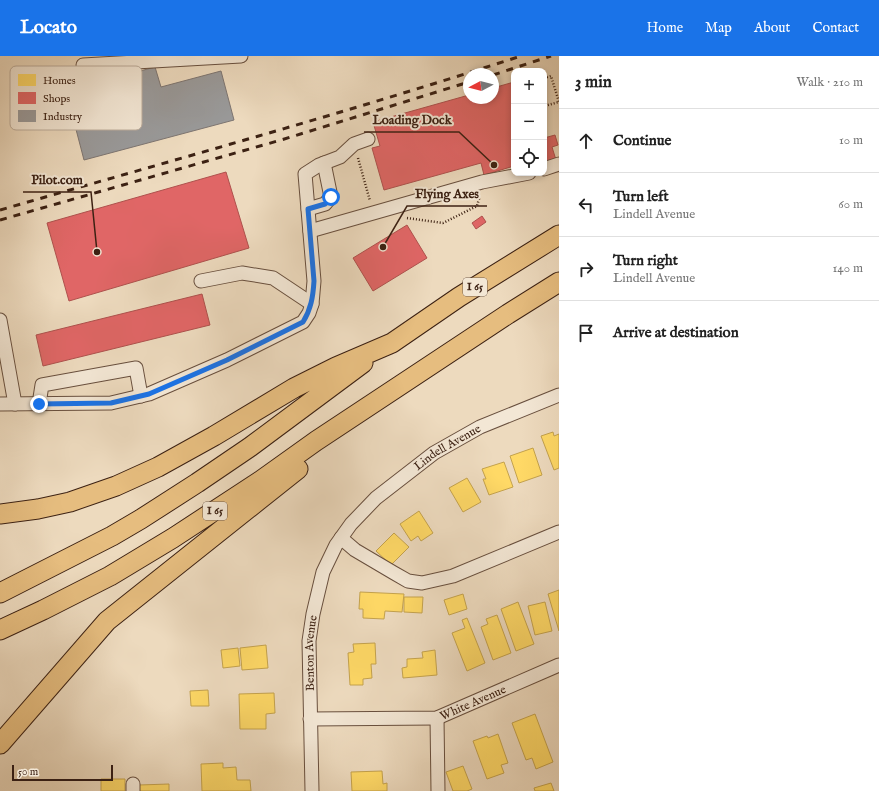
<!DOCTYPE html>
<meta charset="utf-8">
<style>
body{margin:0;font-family:"IM FELL English",serif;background:#f6f6f6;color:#222}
.controls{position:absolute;right:12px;top:12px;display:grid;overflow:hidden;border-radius:8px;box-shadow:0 2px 6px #0003}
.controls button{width:36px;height:36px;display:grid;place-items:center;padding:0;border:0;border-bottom:1px solid #e0e0e0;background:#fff;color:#222;font:20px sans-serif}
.compass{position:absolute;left:463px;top:12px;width:36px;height:36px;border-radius:50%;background:#fff;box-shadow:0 2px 6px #0003;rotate:263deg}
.scale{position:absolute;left:12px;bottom:10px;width:101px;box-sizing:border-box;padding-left:4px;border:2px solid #3c2113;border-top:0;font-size:11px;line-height:14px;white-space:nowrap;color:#3c2113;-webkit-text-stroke:3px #f3e7d5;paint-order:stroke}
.stop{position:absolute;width:12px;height:12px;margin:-9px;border:3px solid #1a73e8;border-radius:50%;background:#fff}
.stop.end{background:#1a73e8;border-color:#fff;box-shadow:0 1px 4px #0008}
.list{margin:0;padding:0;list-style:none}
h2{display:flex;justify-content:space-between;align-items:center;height:52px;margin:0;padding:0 16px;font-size:17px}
h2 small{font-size:13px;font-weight:400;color:#767676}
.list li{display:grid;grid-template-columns:26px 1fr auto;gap:12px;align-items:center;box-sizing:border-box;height:64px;padding:0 16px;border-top:1px solid #e0e0e0}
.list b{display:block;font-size:15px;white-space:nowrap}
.list p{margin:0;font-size:13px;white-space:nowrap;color:#767676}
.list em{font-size:13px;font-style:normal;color:#767676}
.icon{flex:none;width:22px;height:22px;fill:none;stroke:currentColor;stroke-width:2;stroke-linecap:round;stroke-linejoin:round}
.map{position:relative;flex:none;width:559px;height:735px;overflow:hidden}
header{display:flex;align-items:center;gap:24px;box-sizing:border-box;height:56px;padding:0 20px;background:#1a73e8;color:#fff}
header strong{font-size:19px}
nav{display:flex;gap:22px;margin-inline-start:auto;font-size:14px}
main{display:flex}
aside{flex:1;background:#fff}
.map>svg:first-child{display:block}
.homes{fill:#ffd966;stroke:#c4a24d}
.shops{fill:#e06666;stroke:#af514d}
.industry{fill:#999;stroke:#7d7571}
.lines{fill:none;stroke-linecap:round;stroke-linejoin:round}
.minor-casing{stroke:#684f3e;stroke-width:15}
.highway-casing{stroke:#3c2113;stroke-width:21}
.path{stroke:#3c2113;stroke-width:2.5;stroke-dasharray:1 2;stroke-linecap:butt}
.minor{stroke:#f3e7d5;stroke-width:13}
.highway{stroke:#e6bd7f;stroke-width:19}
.rail{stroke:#3c2113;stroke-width:3;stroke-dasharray:7 7;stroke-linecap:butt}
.route{stroke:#1a73e8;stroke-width:5}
.labels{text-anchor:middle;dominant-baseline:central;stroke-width:4;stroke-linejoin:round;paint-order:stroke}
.shield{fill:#f3e7d5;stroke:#735c4d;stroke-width:1}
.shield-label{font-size:11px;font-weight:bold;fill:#3c2113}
.street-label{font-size:12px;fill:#3c2113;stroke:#f3e7d5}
.key{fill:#f3e7d5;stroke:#bcac9b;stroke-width:1}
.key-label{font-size:11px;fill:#3c2113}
.leader{fill:none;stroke:#3c2113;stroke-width:1.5}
.callout-dot{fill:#3c2113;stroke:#f3e7d5;stroke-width:1.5}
.callout-label{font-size:13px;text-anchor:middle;font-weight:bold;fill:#3c2113;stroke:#f3e7d5;stroke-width:4;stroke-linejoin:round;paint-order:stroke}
</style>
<header>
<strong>Locato</strong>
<nav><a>Home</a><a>Map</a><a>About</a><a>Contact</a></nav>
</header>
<main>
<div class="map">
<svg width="559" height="735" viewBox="0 0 559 735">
<rect width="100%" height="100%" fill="#eddabe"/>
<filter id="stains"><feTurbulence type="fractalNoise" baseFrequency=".005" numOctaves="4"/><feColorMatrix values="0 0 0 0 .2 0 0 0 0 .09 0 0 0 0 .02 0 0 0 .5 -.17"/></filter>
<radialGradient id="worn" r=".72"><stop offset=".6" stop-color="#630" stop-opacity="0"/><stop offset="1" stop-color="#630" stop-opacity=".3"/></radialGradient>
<!-- homes -->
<path class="homes" d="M553,376L554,380L559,378V412L554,414L541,380Z
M533,392L542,419L519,427L510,400Z
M504,406L513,431L489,439L483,423H486L482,413Z
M467,422L481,446L463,456L449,432Z
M419,455L433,477L421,485L418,480L411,485L400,468Z
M394,477L409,491L391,509L376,495Z
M559,534V575L548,538Z
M360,536L404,538L402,556L385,555L384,563L363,562V553H359Z
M463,538L467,553L449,559L444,544Z
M404,541H423L422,557L404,556Z
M518,546L534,588L516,595L501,553Z
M545,546L552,575L535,579L528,550Z
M497,559L511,597L493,604L481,571L488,568L486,563Z
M467,562L485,607L467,615L452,577L465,572L462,564Z
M375,587L376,608H371L372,622L363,623V629H350L348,597L354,596L353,588Z
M266,589L268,612L242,614L240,592Z
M238,592L240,610L223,612L221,594Z
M435,594L437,619L403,622L402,612L407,611V603L423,602L422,596Z
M208,634L209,650H191L190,635Z
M274,637L275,657L266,658V673H240L239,638Z
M535,658L553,706L536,713L532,702L526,704L512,667Z
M498,678L508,707L501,709L504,717L487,723L473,685L487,680L488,682Z
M223,707V712L236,711L237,724H250L251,735H202L201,708Z
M463,710L472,733L467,735H453L446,716Z
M382,715L383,728L387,727V735H352L351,716Z
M101,723H125V735H101Z
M551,727L554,735H535L534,732Z
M169,728V735H139V729Z"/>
<!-- shops -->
<path class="shops" d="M514,26V110L484,119L481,107L384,134L372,92L380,90L373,66L469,39V42H493V32Z
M555,79L558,89L552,91L556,104L544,107V82Z
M226,116L249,192L69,245L47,167Z
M482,160L486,166L476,173L472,167Z
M407,169L427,202L373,235L353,202Z
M202,238L210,269L43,310L36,279Z"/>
<!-- industry -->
<path class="industry" d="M155,11L161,31L221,15L234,64L84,104L66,35Z"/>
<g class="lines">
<defs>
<g id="minor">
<path d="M83,9L241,0"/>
<path d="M544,113L559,108"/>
<path d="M308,153L325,148L331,141L324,107"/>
<path d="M310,175L482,126L529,117"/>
<path d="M201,225L242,217L273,222L312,248"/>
<path d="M0,264L15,348"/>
<path d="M0,348L111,347L149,338L227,304L303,266L309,257L312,248L314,225L305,118L319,109L340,101L354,88L368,83"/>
<path d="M39,348L42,329L136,312L141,340"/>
<path d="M341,482L355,494L394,517L408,525L422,527L453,520L559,476"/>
<path d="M437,662L438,735"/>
<path id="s1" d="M310,663L437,662L559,609"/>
<path d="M133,728V735"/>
<path id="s2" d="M312,735L309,585L313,558L323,516L336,489L351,468L376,442L434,397L480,371L559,339"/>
</g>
<path id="highway" d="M0,458L38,453L70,446L116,430L158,411L214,380L294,332L336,311L392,287L459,241L559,179
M0,537L112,480L141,463L197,427L250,391L363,307
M0,574L43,554L110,520L173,482L260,425L316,385L508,258L559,226
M0,688L107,565L298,413"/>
</defs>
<!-- minor casing -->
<use href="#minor" class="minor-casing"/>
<!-- highway casing -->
<use href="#highway" class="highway-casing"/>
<!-- path -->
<path class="path" d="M544,22L551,20L559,46L544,50
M358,102L370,145
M407,162L443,167L477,150L479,143L477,140"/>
<!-- minor -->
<use href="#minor" class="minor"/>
<!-- highway -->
<use href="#highway" class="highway"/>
<!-- rail -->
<path class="rail" d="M493,19L551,0
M0,154C174,104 349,56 521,0
M0,164L281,84L469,26"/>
</g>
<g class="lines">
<!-- route -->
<path class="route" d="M39,348L111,347L149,338L227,304L303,266C311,253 313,241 314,225L308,153L325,148L331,141"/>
</g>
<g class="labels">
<!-- shield labels -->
<g class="shield">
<rect x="463" y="222" width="24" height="18" rx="3"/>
<rect x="203" y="446" width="24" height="18" rx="3"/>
</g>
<g class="shield-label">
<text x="475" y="231">I 65</text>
<text x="215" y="455">I 65</text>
</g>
<!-- street labels -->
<g class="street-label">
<text stroke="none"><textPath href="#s2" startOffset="400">Lindell Avenue</textPath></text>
<text stroke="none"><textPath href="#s2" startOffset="138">Benton Avenue</textPath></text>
<text stroke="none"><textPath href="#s1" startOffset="166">White Avenue</textPath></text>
</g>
</g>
<!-- legend -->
<rect x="10" y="10" width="132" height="64" rx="6" class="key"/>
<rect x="18" y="18" width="18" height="12" fill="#ffd966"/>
<rect x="18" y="36" width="18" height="12" fill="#e06666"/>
<rect x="18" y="54" width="18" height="12" fill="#999"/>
<g class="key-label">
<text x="43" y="28">Homes</text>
<text x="43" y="46">Shops</text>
<text x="43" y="64">Industry</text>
</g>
<!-- callouts -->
<path class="leader" d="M494 109L459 76H364M97 196L91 136H23M383 191L407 150H487"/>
<g class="callout-dot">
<circle cx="494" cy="109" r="4"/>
<circle cx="97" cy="196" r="4"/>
<circle cx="383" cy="191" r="4"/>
</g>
<g class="callout-label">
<text x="412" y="68">Loading Dock</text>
<text x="57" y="128">Pilot.com</text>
<text x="447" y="142">Flying Axes</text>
</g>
<rect width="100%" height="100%" filter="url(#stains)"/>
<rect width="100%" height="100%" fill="url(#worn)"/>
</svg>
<div class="controls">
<button>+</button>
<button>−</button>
<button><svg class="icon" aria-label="locate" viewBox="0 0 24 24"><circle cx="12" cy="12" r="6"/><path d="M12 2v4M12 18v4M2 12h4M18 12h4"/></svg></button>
</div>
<svg class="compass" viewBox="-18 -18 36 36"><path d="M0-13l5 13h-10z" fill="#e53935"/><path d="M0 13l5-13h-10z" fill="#767676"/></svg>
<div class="scale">50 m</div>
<div class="stop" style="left:331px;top:141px"></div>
<div class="stop end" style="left:39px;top:348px"></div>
</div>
<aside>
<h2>3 min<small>Walk · 210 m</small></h2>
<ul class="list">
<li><svg class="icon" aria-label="ahead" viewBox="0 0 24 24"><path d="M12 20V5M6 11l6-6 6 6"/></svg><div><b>Continue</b></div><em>10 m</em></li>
<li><svg class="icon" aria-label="left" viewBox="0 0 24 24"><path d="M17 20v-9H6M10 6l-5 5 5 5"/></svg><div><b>Turn left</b><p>Lindell Avenue</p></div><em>60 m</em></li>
<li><svg class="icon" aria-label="right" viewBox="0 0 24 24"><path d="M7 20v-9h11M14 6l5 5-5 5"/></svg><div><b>Turn right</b><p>Lindell Avenue</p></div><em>140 m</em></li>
<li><svg class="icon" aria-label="arrive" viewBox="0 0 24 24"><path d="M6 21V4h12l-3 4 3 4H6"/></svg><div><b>Arrive at destination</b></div></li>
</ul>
</aside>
</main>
